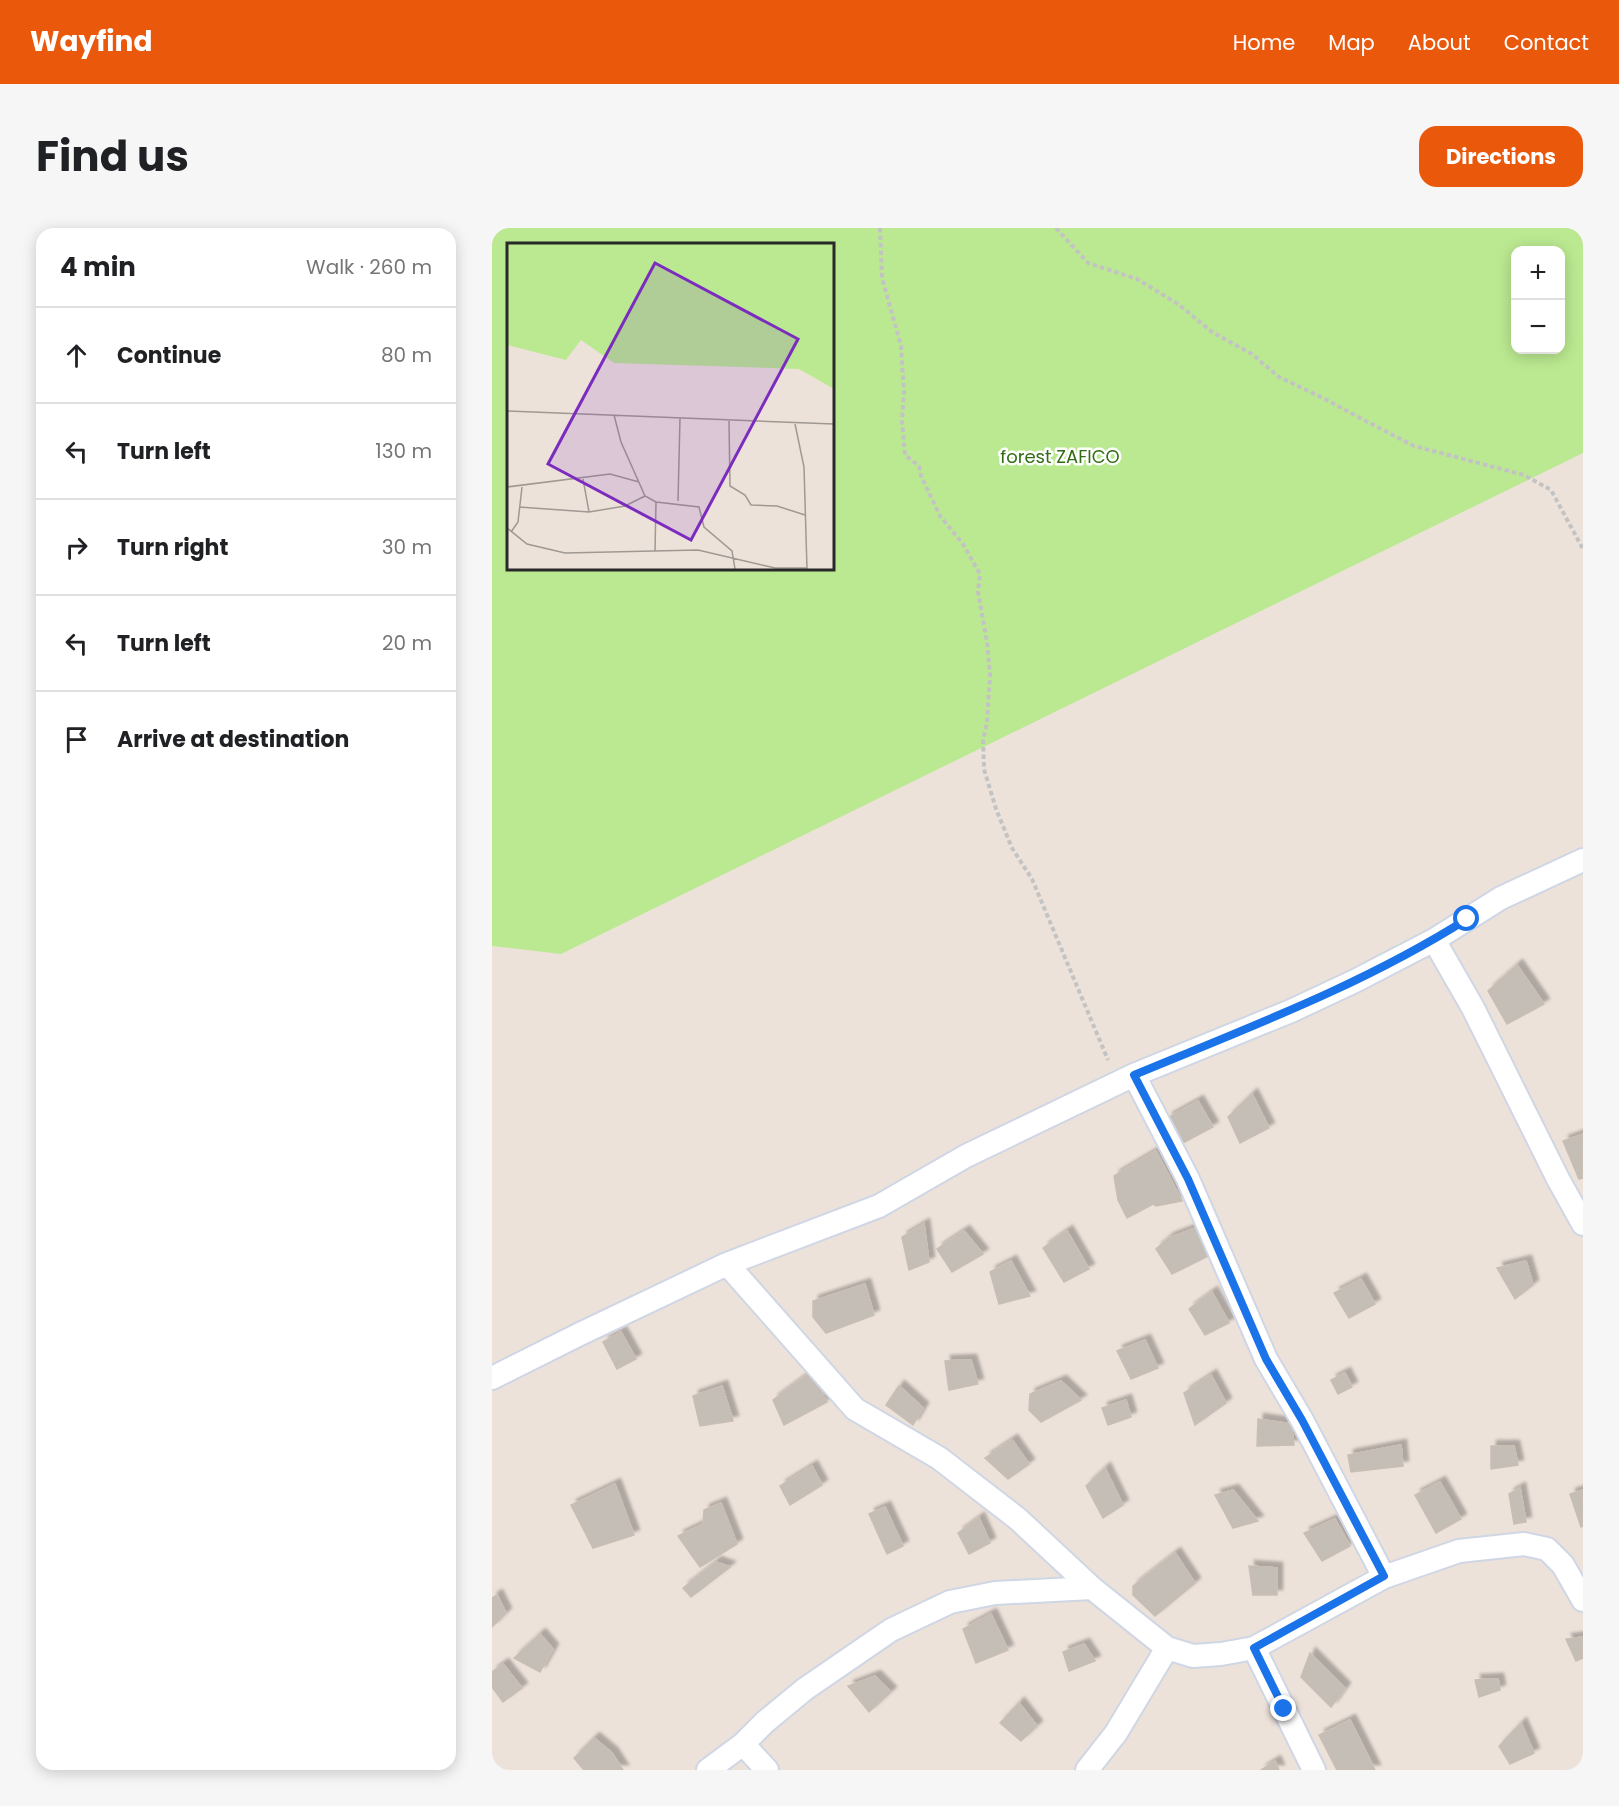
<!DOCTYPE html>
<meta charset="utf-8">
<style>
body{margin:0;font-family:Poppins,sans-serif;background:#f6f6f6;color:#202124}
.controls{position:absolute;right:18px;top:18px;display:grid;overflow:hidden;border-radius:12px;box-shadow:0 3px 15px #0003}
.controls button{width:54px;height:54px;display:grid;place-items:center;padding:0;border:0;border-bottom:2px solid #e0e0e0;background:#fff;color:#202124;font:30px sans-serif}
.stop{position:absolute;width:18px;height:18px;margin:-14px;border:4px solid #1a73e8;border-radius:50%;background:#fff}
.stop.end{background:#1a73e8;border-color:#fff;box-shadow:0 2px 6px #0008}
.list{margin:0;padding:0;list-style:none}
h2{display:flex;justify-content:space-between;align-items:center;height:78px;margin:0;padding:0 24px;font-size:26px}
h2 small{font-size:20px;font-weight:400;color:#757577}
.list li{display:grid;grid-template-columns:39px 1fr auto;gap:18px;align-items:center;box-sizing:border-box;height:96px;padding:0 24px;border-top:2px solid #e0e0e0}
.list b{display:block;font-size:22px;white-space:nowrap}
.list em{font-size:20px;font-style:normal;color:#757577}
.icon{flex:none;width:33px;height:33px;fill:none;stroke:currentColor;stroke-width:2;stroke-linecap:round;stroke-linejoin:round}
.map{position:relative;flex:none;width:1091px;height:1542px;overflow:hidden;border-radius:18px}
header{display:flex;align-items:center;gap:36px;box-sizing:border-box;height:84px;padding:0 30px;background:#ea580c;color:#fff}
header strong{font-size:28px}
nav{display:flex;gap:33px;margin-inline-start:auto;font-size:21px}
.intro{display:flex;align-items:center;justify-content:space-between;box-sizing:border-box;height:144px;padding:0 36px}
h1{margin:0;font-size:42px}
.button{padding:15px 27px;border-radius:18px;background:#ea580c;color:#fff;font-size:21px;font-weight:700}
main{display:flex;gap:36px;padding:0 36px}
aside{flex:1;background:#fff;border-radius:18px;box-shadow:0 3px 15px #0003}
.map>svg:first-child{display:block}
.green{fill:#bbe991;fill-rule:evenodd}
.building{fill:#c4beb6;stroke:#c9beb3;stroke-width:1.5;filter:url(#shadow)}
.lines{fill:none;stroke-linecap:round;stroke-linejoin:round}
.minor-casing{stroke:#cfd6e4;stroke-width:26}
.path{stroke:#c3c3c3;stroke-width:4;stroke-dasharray:4.5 3;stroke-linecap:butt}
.minor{stroke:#fff;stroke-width:22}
.route{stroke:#1a73e8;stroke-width:8}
.labels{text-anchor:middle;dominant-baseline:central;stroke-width:5;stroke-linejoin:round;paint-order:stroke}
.park-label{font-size:18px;fill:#326d13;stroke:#fff}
.inset-road{fill:none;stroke:#9f9893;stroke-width:1.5}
.view{fill:#7b2cbf;fill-opacity:0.15;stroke:#7b2cbf;stroke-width:3}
.inset-edge{fill:none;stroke:#292929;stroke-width:3}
</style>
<header>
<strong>Wayfind</strong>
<nav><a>Home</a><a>Map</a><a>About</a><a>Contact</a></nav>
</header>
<div class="intro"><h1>Find us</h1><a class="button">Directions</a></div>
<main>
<aside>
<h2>4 min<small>Walk · 260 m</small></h2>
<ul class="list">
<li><svg class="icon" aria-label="ahead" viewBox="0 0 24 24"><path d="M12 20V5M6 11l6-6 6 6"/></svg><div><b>Continue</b></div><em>80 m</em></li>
<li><svg class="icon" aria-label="left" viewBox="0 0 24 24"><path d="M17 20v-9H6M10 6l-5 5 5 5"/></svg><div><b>Turn left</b></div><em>130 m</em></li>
<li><svg class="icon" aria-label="right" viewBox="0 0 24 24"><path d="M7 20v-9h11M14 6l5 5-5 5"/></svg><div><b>Turn right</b></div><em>30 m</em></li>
<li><svg class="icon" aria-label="left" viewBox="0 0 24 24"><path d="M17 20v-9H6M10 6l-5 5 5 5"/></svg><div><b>Turn left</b></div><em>20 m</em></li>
<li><svg class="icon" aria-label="arrive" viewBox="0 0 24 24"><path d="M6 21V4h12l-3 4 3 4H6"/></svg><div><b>Arrive at destination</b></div></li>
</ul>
</aside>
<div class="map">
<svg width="1091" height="1542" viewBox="0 0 1091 1542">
<defs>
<filter id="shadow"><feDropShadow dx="5.5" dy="-5.5" stdDeviation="1.5" flood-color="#0004"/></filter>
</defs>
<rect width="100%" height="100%" fill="#ede2da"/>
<!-- green -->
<path class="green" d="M0,0H1091V225L69,726L0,718ZM16,16H340V340H16ZM1023,22H1068V122H1023Z"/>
<!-- building -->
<path class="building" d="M1025,737L1052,776L1015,796L996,763Z
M760,866L777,900L748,915L736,889Z
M706,873L721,899L689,916L675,890Z
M1091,906V950L1087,951L1071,913Z
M664,923L690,973L664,978L661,976L635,990L626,972L622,948Z
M432,996L437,1034L417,1042L410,1009Z
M706,999L716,1028L680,1046L664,1021L677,1010Z
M472,1003L491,1026L460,1044L445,1021Z
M575,1003L597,1041L572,1054L551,1020Z
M519,1033L538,1068L507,1076L498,1044Z
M1034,1033L1041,1057L1023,1071L1005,1040Z
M869,1051L883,1076L857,1090L842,1065Z
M373,1056L382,1087L334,1105L321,1089V1073Z
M720,1064L737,1095L713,1107L697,1081Z
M129,1104L144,1131L125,1141L111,1114Z
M653,1112L666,1140L639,1151L625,1123Z
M479,1132L486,1156L457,1162L453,1133Z
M319,1144L335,1174L292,1197L281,1172Z
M853,1145L860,1159L846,1166L839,1152Z
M719,1147L734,1175L703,1197L692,1165Z
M569,1153L589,1172L549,1194L537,1182L538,1166Z
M230,1158L241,1193L208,1198L201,1168Z
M407,1158L431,1180L421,1197L394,1177Z
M634,1172L639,1189L616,1197L610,1180Z
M766,1191L799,1196L802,1217L765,1218Z
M520,1212L537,1236L516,1251L493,1230Z
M909,1217L911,1238L859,1244L856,1227Z
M999,1218H1022L1026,1237L999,1241Z
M320,1238L330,1257L298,1277L288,1258Z
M613,1240L631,1277L611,1290L594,1258Z
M948,1254L969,1291L944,1305L923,1267Z
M123,1256L142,1307L101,1320L79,1277Z
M1028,1260L1034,1294L1022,1296L1017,1266Z
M741,1262L766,1293L741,1300L723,1267Z
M1091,1262V1298L1089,1299L1078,1266Z
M229,1275L245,1316L208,1339L186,1308L211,1296L212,1282Z
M393,1279L411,1318L395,1326L377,1286Z
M487,1290L498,1315L477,1326L466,1305Z
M843,1291L858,1318L830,1333L812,1305Z
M683,1325L703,1355L663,1388L641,1367V1358Z
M224,1334L238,1339L199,1369L191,1360Z
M757,1338L785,1340V1367H761Z
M5,1367L14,1385L0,1399V1370Z
M499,1386L516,1422L484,1435L471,1401Z
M48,1406L61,1421L48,1444L22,1430Z
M1091,1409V1430L1084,1433L1074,1411Z
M592,1416L603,1433L577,1443L571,1424Z
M818,1425L853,1460L839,1479L809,1449Z
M11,1436L30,1460L11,1474L0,1459V1444Z
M383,1448L399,1464L377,1484L356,1458Z
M1006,1451L1008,1462L987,1469L983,1452Z
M527,1475L545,1498L529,1513L508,1495Z
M858,1492L883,1542H845L827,1507Z
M1029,1495L1042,1525L1018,1536L1007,1518Z
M102,1510L120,1525L131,1542H92L82,1530Z
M783,1533L787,1542H769Z"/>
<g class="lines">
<defs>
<path id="minor" d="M942,712L981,780L1066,951L1091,996
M642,847L696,951L774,1131L810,1192L892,1349
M235,1036L363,1181L447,1230L526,1291L600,1360L675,1420L701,1428L729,1426L762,1420L892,1349L967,1323L1032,1316L1055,1321L1071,1337L1091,1372
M0,1150L88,1106L235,1036L387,978L474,928L642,847L799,783L863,753L942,712L1009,670L1091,632
M762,1420L822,1542
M251,1516L275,1542
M216,1542L251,1516L273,1494L313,1461L399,1402L458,1374L503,1365L600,1360
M595,1542L624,1505L675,1420"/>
</defs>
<!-- minor casing -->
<use href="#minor" class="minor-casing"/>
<!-- path -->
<path class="path" d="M388,0L390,50L409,118L412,164L410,193L413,227L427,238L429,248L448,288L471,316L488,346L486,364L495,414L498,447L495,494L491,513L492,541L504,581L520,620L540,651L616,832
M564,0L596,35L645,51L686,76L720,104L760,126L787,149L831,170L870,191L922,218L1032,247L1059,262L1091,321"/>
<!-- minor -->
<use href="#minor" class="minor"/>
</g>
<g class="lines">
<!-- route -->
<path class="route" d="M792,1481L762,1420L892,1348L810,1192L774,1131L696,951L642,847C755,800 871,757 975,691"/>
</g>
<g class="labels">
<!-- park labels -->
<g class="park-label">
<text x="568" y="228">forest ZAFICO</text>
</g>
</g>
<!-- overview -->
<g transform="translate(15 15)">
<rect width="327" height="327" fill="#ede2da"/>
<path d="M0,1H327V146L292,126L107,120L74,97L59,117L0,102Z" fill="#bbe991"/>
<path class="inset-road" d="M0,168L327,181M107,172L114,199L138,253L149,259L192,264L197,284L225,308L228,326M222,178L223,243L238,252L244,262L270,263L298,272M288,181L297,224L300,326M76,236L82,269M0,244L103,231L132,239M171,258L173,175M12,264L82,269L118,263L138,253M0,285L20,301L58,310L191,307L268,325H300M4,289L11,279L15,244M148,309L149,259"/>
<path class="view" d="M148,20L291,96L184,297L41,221Z"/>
<rect width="327" height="327" class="inset-edge"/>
</g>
</svg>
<div class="controls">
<button>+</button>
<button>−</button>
</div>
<div class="stop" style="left:975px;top:691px"></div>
<div class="stop end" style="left:792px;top:1481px"></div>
</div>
</main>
